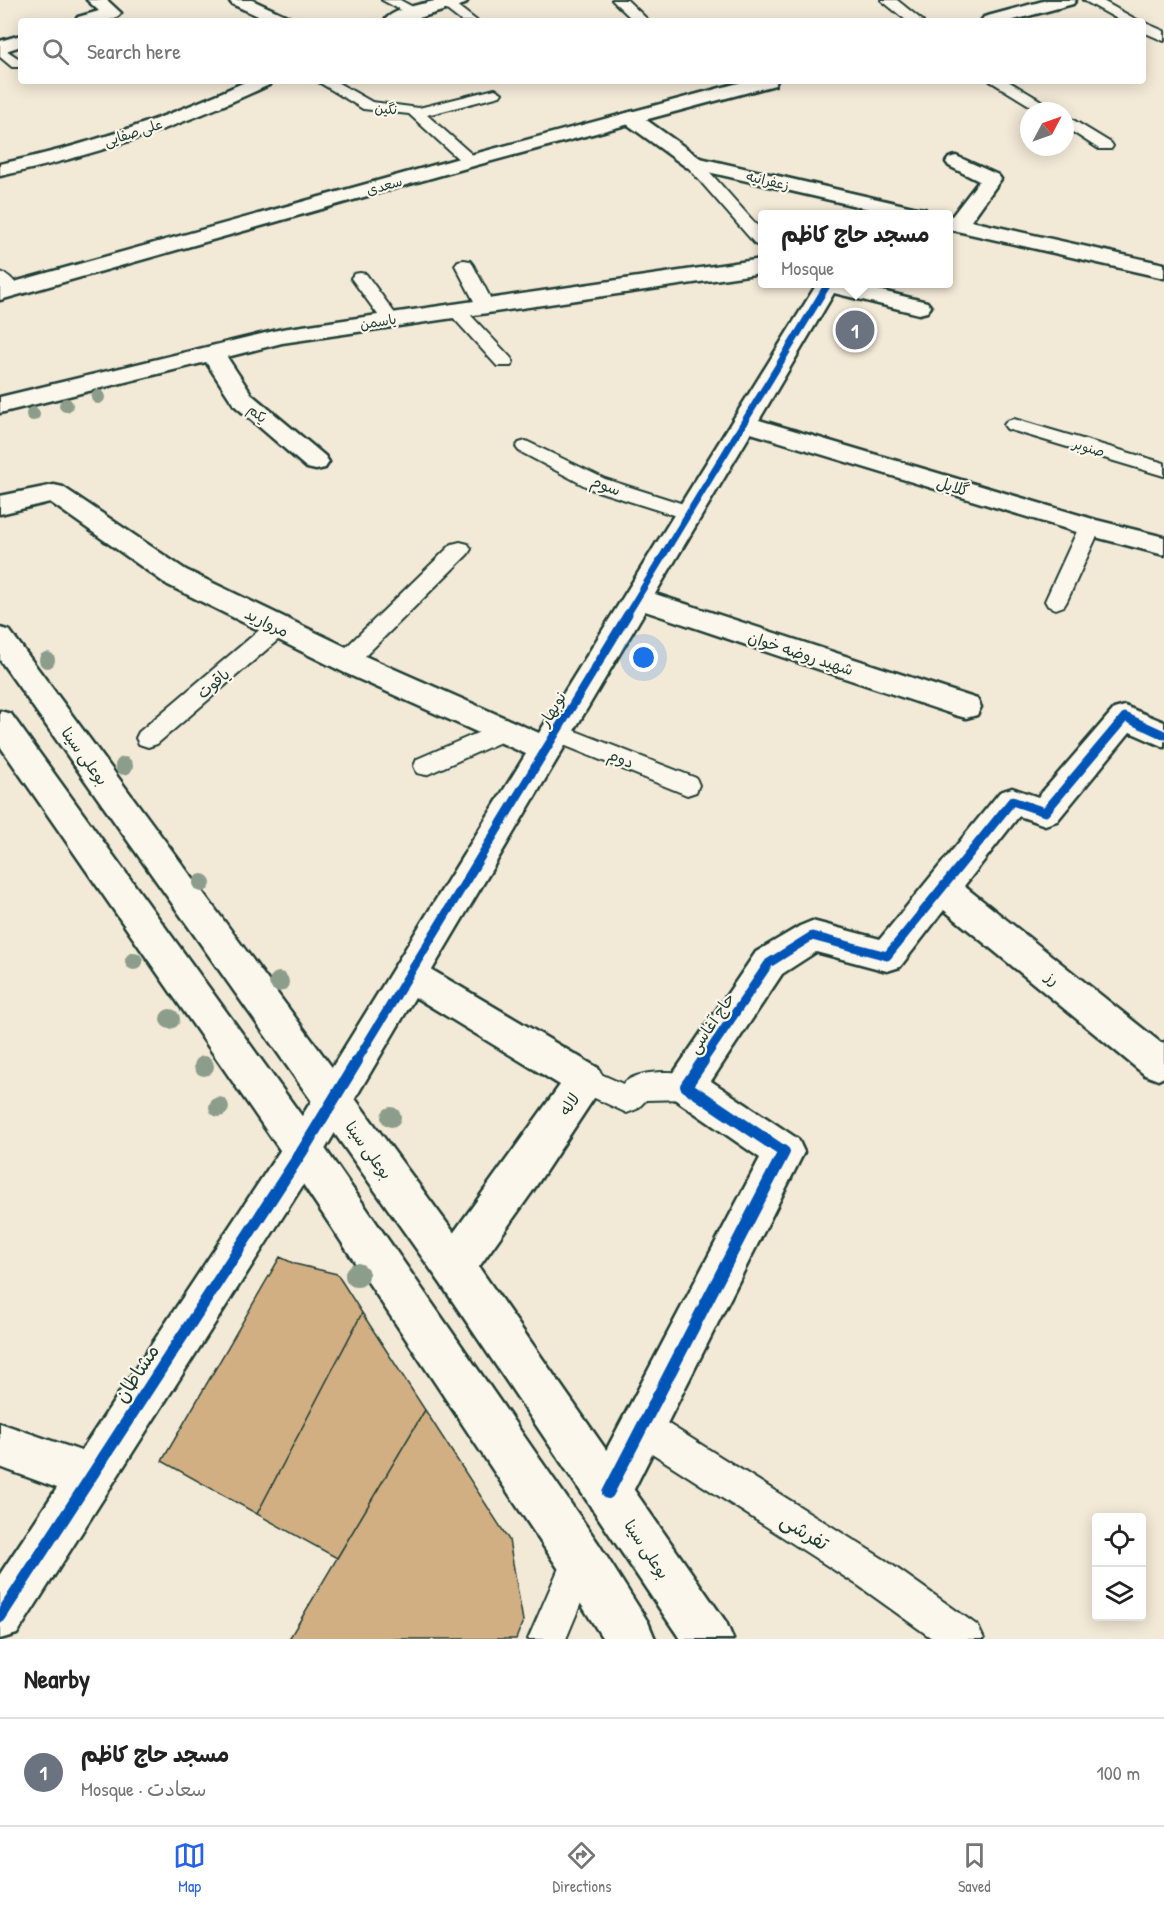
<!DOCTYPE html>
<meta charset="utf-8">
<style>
body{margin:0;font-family:"Patrick Hand","Playpen Sans Arabic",sans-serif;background:#f6f6f6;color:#222}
.controls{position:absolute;right:18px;bottom:18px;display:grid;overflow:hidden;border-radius:6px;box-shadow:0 3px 15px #0003}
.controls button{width:54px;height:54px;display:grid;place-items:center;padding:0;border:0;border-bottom:2px solid #e0e0e0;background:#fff;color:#222;font:30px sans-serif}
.compass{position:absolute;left:1020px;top:102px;width:54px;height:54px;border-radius:50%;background:#fff;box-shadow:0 3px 15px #0003;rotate:49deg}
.you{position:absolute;left:644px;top:658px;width:21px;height:21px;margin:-15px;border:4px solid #fff;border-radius:50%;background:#1a73e8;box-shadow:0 0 0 9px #1a73e833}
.badge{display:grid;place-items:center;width:39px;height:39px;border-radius:50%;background:#2563eb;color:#fff;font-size:20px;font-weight:700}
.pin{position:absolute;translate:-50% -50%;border:3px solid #fff;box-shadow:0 2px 6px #0006}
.popup{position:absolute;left:758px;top:210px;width:195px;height:78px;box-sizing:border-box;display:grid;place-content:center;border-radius:6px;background:#fff;filter:drop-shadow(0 2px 4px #0005);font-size:20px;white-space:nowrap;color:#767676}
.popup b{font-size:22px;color:#222}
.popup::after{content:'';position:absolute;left:50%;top:100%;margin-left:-12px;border:12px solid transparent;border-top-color:#fff}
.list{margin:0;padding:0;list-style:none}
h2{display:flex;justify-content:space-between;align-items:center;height:78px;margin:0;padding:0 24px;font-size:26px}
h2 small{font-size:20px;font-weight:400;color:#767676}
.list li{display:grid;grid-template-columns:39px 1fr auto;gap:18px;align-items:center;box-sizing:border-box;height:108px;padding:0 24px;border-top:2px solid #e0e0e0}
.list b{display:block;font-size:22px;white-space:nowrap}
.list p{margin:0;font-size:20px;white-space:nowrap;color:#767676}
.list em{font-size:20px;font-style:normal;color:#767676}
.icon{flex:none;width:33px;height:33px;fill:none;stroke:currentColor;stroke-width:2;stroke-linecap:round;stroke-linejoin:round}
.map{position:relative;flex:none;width:1164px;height:1639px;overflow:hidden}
.search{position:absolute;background:#fff;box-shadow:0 3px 15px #0003;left:18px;right:18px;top:18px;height:66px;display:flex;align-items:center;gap:15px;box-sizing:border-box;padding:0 21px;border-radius:6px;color:#767676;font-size:22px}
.sheet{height:186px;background:#fff}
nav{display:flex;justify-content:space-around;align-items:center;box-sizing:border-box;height:84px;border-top:2px solid #e0e0e0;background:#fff;font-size:16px;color:#767676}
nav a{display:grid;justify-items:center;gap:3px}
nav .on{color:#2563eb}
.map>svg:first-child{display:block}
.building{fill:#d1af83;stroke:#1f3d34;stroke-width:1.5}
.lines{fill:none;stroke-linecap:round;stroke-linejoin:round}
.service-casing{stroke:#1f3d34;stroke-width:4}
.minor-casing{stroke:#1f3d34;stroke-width:5}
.secondary-casing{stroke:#1f3d34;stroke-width:5}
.service{fill:#fbf7ec;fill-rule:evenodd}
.minor{fill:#fbf7ec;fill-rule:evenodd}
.secondary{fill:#fbf7ec;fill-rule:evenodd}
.cycleway-far2-casing{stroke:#fbf7ec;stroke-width:10}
.cycleway-far1-casing{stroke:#fbf7ec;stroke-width:13}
.cycleway-casing{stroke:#fbf7ec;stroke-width:16}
.cycleway-far2{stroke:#0057b8;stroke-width:7}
.cycleway-far1{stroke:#0057b8;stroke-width:9}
.cycleway{stroke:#0057b8;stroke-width:12}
.tree{fill:#8c9d8b}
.labels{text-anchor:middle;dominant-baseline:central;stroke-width:4.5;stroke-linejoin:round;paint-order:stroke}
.far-street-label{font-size:14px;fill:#1f3d34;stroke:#fbf7ec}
.street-label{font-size:16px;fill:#1f3d34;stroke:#fbf7ec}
.near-street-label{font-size:20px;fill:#1f3d34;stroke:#fbf7ec}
</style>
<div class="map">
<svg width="1164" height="1639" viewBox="0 0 1164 1639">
<rect width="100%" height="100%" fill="#f3e9d7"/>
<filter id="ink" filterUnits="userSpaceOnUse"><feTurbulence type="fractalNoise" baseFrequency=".0167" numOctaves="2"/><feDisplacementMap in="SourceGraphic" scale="12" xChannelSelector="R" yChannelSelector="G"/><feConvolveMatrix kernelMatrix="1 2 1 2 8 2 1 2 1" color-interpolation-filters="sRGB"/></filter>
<g filter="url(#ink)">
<!-- building -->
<path class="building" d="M280,1257L295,1264L337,1274L362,1313L257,1514L162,1461Z
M362,1313L425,1410L337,1558L257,1514Z
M425,1410L509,1540L523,1621L516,1639H289Z"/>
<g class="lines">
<defs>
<path id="service" d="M382,0H400L422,12L415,16L410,15Z
M446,0L451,1L477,21H461L439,4Z
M612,0H627L649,21H634Z
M881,0H897L923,21H907Z
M1083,0H1101L1139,21H1121Z
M1143,22L1164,31V41L1143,32Z
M0,46L21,60V67H12L0,57Z
M317,81H335L372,102L419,108L495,89L502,93L500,96L427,115L476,158L478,161L470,166L464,164L409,114L363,109Z
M990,81H1008L1058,111H1039Z
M1065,115L1111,143L1113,146L1111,149H1099L1065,127Z
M693,158L699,160L762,231V246L756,245L687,166L685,163L687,160Z
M464,260L470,261L473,265L494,305L491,309H479L476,305L455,265L458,261Z
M0,272C9,274 15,282 20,290L17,294H5L0,288Z
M360,273L366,274L396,315L399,319L396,323H384L351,278L354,274Z
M455,304L461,305L511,358L513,362L511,366H497L449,313L446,309L449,305Z
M1014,419L1164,463V476L1007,429L1004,425L1007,421Z
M526,441L605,479L696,508L700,513L696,518L689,520L591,489L519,451L516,447L519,443Z
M1090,520L1098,522L1101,527L1067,601L1064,606L1056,609L1048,606L1045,601L1079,527L1082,522Z
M460,542L468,544L471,549L468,554L355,666L347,668L339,666L335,660L339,654L452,544Z
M278,619L286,621L289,627L286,633L157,744L148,747L139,744L136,738L139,732L270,621Z
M503,722L512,725L515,731L512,737L426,775L417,773L414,766L417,759Z
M555,723L696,778L699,785L696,792L687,795L546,738L543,732L546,726Z
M585,1067L623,1084C637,1069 678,1070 696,1077L701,1086L696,1095L686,1099L646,1100L637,1109L627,1113L575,1089L570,1080L575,1071Z
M642,1410L654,1415L885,1560L978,1626L984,1639H933L859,1586L630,1439L625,1427L630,1415Z
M581,1542L594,1547L599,1560L566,1639H528L568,1547Z"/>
<path id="minor" d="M87,0H107L121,13C111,25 89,21 75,21L78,17L99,11Z
M229,0H252L289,17L292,21H269L232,4Z
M439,0H468L465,4L409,21H384C394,8 423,4 439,0Z
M21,35V46L0,53V41Z
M247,81H271L269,85C182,126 94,156 0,176V164C86,146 167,118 247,81Z
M631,112L638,114L700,158L917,208L925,209L928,214H891L686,167L624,122L621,118L624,114Z
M956,156L998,175L1001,179L971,221L1164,264V278L948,229V215L952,216L979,181L949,166L946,162L949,158Z
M762,259V273L282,343L227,357L252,395L325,456L329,462L325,468L316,470L307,468L234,405L206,362L0,413V397L282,329Z
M817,284H853L927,302L931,307L927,312L919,314L834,293L759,420L1096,520L1164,537V555L1080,533L751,433L655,594L977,699L981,707L977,715L966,718L955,715L645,611L432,970L598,1068L604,1080L598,1092L532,1192L469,1281L454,1287L439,1281L433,1267L439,1253L560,1085L415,997L317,1163L17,1634L0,1639V1574L57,1488L0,1467V1423L81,1451L289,1137L526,754L345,673L166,584L50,502L0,514V496L54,485L63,487L186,570L367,657L539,733Z
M1125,706L1164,722V747L1130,732L1057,821L1045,825L1019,816L964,886L1161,1043L1164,1042V1077L1158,1080L1145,1075L944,910L900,967L887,971L816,952L782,974L711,1081L798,1139L804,1152L624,1509L608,1516L592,1509L585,1493L592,1477L760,1158L673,1098L667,1086L673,1074L756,952L800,926L812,921L880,939L1000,792L1012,788L1038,797L1114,709Z"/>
<path id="secondary" d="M1047,0H1076L1073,4L1010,21H981L984,17Z
M746,81H777L775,85L477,165L0,300V286L463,157Z
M0,628L10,631L469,1253L726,1622L733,1639H680L439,1281L0,660Z
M0,711L11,714L317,1137L598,1543L648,1622L655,1639H603L564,1577L289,1163L0,746Z"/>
</defs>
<!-- service casing -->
<use href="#service" class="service-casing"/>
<!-- minor casing -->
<use href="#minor" class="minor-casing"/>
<!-- secondary casing -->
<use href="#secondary" class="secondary-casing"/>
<!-- service -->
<use href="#service" class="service"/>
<!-- minor -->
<use href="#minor" class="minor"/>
<!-- secondary -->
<use href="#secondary" class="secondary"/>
<defs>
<path id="cycleway-far2" d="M627,615L828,284"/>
<path id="cycleway-far1" d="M356,1062L628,614
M702,1062L769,963L812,936L887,956L1012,801L1045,812L1125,717L1164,735"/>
<path id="cycleway" d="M608,1493L784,1152L686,1086L703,1061
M0,1617L303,1150L357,1061"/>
</defs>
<!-- cycleway-far2 casing -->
<use href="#cycleway-far2" class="cycleway-far2-casing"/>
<!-- cycleway-far1 casing -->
<use href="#cycleway-far1" class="cycleway-far1-casing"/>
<!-- cycleway casing -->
<use href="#cycleway" class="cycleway-casing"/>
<!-- cycleway-far2 -->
<use href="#cycleway-far2" class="cycleway-far2"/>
<!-- cycleway-far1 -->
<use href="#cycleway-far1" class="cycleway-far1"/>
<!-- cycleway -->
<use href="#cycleway" class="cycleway"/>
</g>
<!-- trees -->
<g class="tree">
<circle cx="98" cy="397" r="7"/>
<circle cx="66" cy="405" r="7"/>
<circle cx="33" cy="414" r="7"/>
<circle cx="47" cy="660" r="8"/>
<circle cx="124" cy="766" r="9"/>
<circle cx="202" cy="883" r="9"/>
<circle cx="134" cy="961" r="9"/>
<circle cx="279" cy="982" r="10"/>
<circle cx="170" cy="1019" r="10"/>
<circle cx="204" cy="1066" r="10"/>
<circle cx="219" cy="1107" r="10"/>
<circle cx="391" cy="1117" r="10"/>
<circle cx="357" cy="1275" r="12"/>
</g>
</g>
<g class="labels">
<!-- far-street labels -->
<g class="far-street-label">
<text transform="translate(386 108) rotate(5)">نگین</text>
<text transform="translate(133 132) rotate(-18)">علی صفایی</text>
<text transform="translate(768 180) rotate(13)">زعفرانیه</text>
<text transform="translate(384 185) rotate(-16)">سعدی</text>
<text transform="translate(378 321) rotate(-9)">یاسمن</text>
<text transform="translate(258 413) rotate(40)">یکم</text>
<text transform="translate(1089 447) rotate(17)">صنوبر</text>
</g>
<!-- street labels -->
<g class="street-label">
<text transform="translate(606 485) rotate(21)">سوم</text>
<text transform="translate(953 486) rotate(17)">گلایل</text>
<text transform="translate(267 622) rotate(26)">مروارید</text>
<text transform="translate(801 653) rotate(18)">شهید روضه خوان</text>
<text transform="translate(213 683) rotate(-40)">یاقوت</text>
<text transform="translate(552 709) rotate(-59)">نوبهار</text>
<text transform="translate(85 756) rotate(54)">بوعلی سینا</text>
<text transform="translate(621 758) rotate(22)">دوم</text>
<text transform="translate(1053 978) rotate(39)">رز</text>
<text transform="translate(711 1023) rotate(-56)">حاج آغاسی</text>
<text transform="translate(569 1104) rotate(-56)">لاله</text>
<text transform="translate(369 1150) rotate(54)">بوعلی سینا</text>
<text transform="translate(647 1549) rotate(56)">بوعلی سینا</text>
</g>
<!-- near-street labels -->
<g class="near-street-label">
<text transform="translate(136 1373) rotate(-57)">مشاطان</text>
<text transform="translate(805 1531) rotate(32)">تفرشی</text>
</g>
</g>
</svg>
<div class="controls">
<button><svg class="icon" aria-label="locate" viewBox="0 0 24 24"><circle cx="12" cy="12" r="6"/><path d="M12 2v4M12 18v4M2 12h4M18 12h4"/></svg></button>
<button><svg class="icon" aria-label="layers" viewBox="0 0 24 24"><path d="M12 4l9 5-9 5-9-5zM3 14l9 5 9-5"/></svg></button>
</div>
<svg class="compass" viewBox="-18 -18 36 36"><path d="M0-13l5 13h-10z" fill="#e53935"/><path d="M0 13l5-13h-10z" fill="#767676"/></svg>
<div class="you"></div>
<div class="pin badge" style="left:855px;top:330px;background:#6b7280">1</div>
<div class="popup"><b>مسجد حاج کاظم</b>Mosque</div>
<div class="search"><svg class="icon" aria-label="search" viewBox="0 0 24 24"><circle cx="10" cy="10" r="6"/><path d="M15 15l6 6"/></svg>Search here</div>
</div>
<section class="sheet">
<h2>Nearby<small></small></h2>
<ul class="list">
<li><span class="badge" style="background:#6b7280">1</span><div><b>مسجد حاج کاظم</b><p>Mosque · سعادت</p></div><em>100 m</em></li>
</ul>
</section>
<nav>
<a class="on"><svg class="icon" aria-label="map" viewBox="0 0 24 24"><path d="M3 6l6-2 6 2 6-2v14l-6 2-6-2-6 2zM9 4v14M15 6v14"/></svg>Map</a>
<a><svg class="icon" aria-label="directions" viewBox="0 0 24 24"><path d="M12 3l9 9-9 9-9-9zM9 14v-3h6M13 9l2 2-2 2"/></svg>Directions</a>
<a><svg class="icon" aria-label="saved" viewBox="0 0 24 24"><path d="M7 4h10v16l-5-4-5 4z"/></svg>Saved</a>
</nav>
